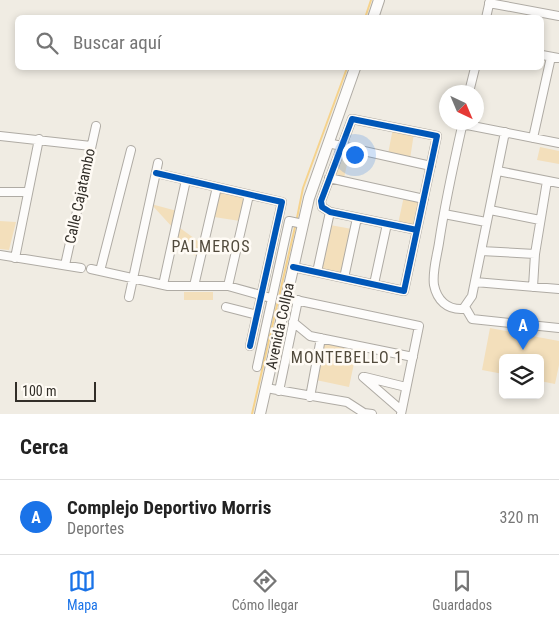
<!DOCTYPE html>
<html lang="es">
<meta charset="utf-8">
<style>
body{margin:0;font-family:"Roboto Condensed",sans-serif;background:#f2f2f2;color:#222}
.controls{position:absolute;right:15px;bottom:15px;display:grid;overflow:hidden;border-radius:8px;box-shadow:0 2px 8px #0003}
.controls button{width:45px;height:45px;display:grid;place-items:center;padding:0;border:0;border-bottom:1px solid #e0e0e0;background:#fff;color:#222;font:25px sans-serif}
.compass{position:absolute;left:439px;top:85px;width:45px;height:45px;border-radius:50%;background:#fff;box-shadow:0 2px 8px #0003;rotate:136deg}
.scale{position:absolute;left:15px;bottom:12px;width:81px;box-sizing:border-box;padding-left:5px;border:2px solid #322e28;border-top:0;font-size:14px;line-height:18px;white-space:nowrap;color:#322e28;-webkit-text-stroke:4px #fffbf5;paint-order:stroke}
.you{position:absolute;left:354px;top:154px;width:18px;height:18px;margin:-12px;border:4px solid #fff;border-radius:50%;background:#1a73e8;box-shadow:0 0 0 8px #1a73e833}
.badge{display:grid;place-items:center;width:32px;height:32px;border-radius:50%;background:#1a73e8;color:#fff;font-size:16px;font-weight:700}
.pin{position:absolute;translate:-50% -41px;filter:drop-shadow(0 1px 2px #0008)}
.pin::after{content:'';position:absolute;top:26px;width:18px;height:15px;background:inherit;clip-path:polygon(0 0,100% 0,50% 100%)}
.list{margin:0;padding:0;list-style:none}
h2{display:flex;justify-content:space-between;align-items:center;height:65px;margin:0;padding:0 20px;font-size:21px}
h2 small{font-size:16px;font-weight:400;color:#767676}
.list li{display:grid;grid-template-columns:32px 1fr auto;gap:15px;align-items:center;box-sizing:border-box;height:75px;padding:0 20px;border-top:1px solid #e0e0e0}
.list b{display:block;font-size:19px;white-space:nowrap}
.list p{margin:0;font-size:16px;white-space:nowrap;color:#767676}
.list em{font-size:16px;font-style:normal;color:#767676}
.icon{flex:none;width:28px;height:28px;fill:none;stroke:currentColor;stroke-width:2;stroke-linecap:round;stroke-linejoin:round}
.map{position:relative;flex:none;width:559px;height:414px;overflow:hidden}
.search{position:absolute;background:#fff;box-shadow:0 2px 8px #0003;left:15px;right:15px;top:15px;height:55px;display:flex;align-items:center;gap:12px;box-sizing:border-box;padding:0 18px;border-radius:8px;color:#767676;font-size:19px}
.sheet{height:140px;background:#fff}
nav{display:flex;justify-content:space-around;align-items:center;box-sizing:border-box;height:70px;border-top:1px solid #e0e0e0;background:#fff;font-size:14px;color:#767676}
nav a{display:grid;justify-items:center;gap:2px}
nav .on{color:#1a73e8}
.map>svg:first-child{display:block}
.green{fill:#f3dfbb}
.lines{fill:none;stroke-linecap:round;stroke-linejoin:round}
.stream{stroke:#f6d38c;stroke-width:2}
.minor-casing{stroke:#afaba4;stroke-width:10}
.major-casing{stroke:#afaba4;stroke-width:12}
.minor{stroke:#fdfcfb;stroke-width:8}
.major{stroke:#fdfcfb;stroke-width:10}
.cycleway-casing{stroke:#fffbf5;stroke-width:9}
.cycleway{stroke:#0057b8;stroke-width:6}
.labels{text-anchor:middle;dominant-baseline:central;stroke-width:5;stroke-linejoin:round;paint-order:stroke}
.street-label{font-size:15px;fill:#322e28;stroke:#fffbf5}
.neighbourhood-label{font-size:16px;letter-spacing:1px;fill:#514a3c;stroke:#fffbf5}
</style>
<div class="map">
<svg width="559" height="414" viewBox="0 0 559 414">
<rect width="100%" height="100%" fill="#f0ece3"/>
<!-- green -->
<path class="green" d="M393,128L414,133L410,159L388,154Z
M540,147L559,151V164L537,160Z
M342,150L350,151L344,178L333,176Z
M220,190L247,197L240,221L214,217Z
M404,196L421,200L414,228L398,224Z
M151,204L177,211L174,229Z
M0,221L16,222L9,250L0,249Z
M330,225L352,229L342,275L320,270Z
M180,228L202,244L198,257L176,245Z
M184,292H213V300H184Z
M490,328L559,341V365L555,384L540,381V358H503V374L482,370Z
M323,341L357,349L349,387L316,380Z"/>
<g class="lines">
<!-- stream -->
<path class="stream" d="M365,18L371,0
M297,218L303,188L347,68
M252,414L295,227"/>
<defs>
<path id="minor" d="M489,3L559,16
M486,18L490,0
M542,55L559,58
M469,92L475,68
M463,122C454,162 445,202 439,243C437,256 432,272 434,285C437,300 447,310 463,309L472,296L505,132
M462,124L559,143
M0,136L91,146
M533,138L551,57
M328,143L431,166
M498,171L559,183
M156,173L282,202L250,346
M329,178L424,199
M0,192H28
M490,210L540,220
M444,214L486,222
M481,251L535,254
M0,255L81,268
M15,258L39,139
M65,265L96,126
M293,267L404,291L437,136L352,119L321,201L322,207L330,212L417,230
M91,269L168,286H228L271,298
M100,271L131,150
M317,272L330,212
M344,278L357,218
M475,282L559,289
M374,284L387,224
M163,285L186,180
M194,286L217,187
M228,286L249,195
M533,287L535,254L547,181
M129,297L158,163
M286,298L419,326L401,414
M226,307L257,315
M465,307L472,319L559,328
M293,322L310,336L413,357
M257,367L289,221L303,224
M363,377L401,410
M365,377L406,387
M266,388L347,402L364,413L372,414
M279,391L298,300
M310,397L321,338"/>
<path id="major" d="M373,18L379,0
M260,414L309,198L355,68"/>
</defs>
<!-- minor casing -->
<use href="#minor" class="minor-casing"/>
<!-- major casing -->
<use href="#major" class="major-casing"/>
<!-- minor -->
<use href="#minor" class="minor"/>
<!-- major -->
<use href="#major" class="major"/>
<defs>
<path id="cycleway" d="M156,173L282,202L250,346
M293,267L404,291L437,136L352,119L321,201L322,207L330,212L417,230"/>
</defs>
<!-- cycleway casing -->
<use href="#cycleway" class="cycleway-casing"/>
<!-- cycleway -->
<use href="#cycleway" class="cycleway"/>
</g>
<g class="labels">
<!-- street labels -->
<g class="street-label">
<text transform="translate(80 196) rotate(-78)">Calle Cajatambo</text>
<text transform="translate(280 326) rotate(-78)">Avenida Collpa</text>
</g>
<!-- neighbourhood labels -->
<g class="neighbourhood-label">
<text x="211" y="246">PALMEROS</text>
<text x="347" y="357">MONTEBELLO 1</text>
</g>
</g>
</svg>
<div class="controls">
<button><svg class="icon" aria-label="layers" viewBox="0 0 24 24"><path d="M12 4l9 5-9 5-9-5zM3 14l9 5 9-5"/></svg></button>
</div>
<svg class="compass" viewBox="-18 -18 36 36"><path d="M0-13l5 13h-10z" fill="#e53935"/><path d="M0 13l5-13h-10z" fill="#767676"/></svg>
<div class="scale">100 m</div>
<div class="you"></div>
<div class="pin badge" style="left:523px;top:350px">A</div>
<div class="search"><svg class="icon" aria-label="search" viewBox="0 0 24 24"><circle cx="10" cy="10" r="6"/><path d="M15 15l6 6"/></svg>Buscar aquí</div>
</div>
<section class="sheet">
<h2>Cerca<small></small></h2>
<ul class="list">
<li><span class="badge">A</span><div><b>Complejo Deportivo Morris</b><p>Deportes</p></div><em>320 m</em></li>
</ul>
</section>
<nav>
<a class="on"><svg class="icon" aria-label="map" viewBox="0 0 24 24"><path d="M3 6l6-2 6 2 6-2v14l-6 2-6-2-6 2zM9 4v14M15 6v14"/></svg>Mapa</a>
<a><svg class="icon" aria-label="directions" viewBox="0 0 24 24"><path d="M12 3l9 9-9 9-9-9zM9 14v-3h6M13 9l2 2-2 2"/></svg>Cómo llegar</a>
<a><svg class="icon" aria-label="saved" viewBox="0 0 24 24"><path d="M7 4h10v16l-5-4-5 4z"/></svg>Guardados</a>
</nav>
